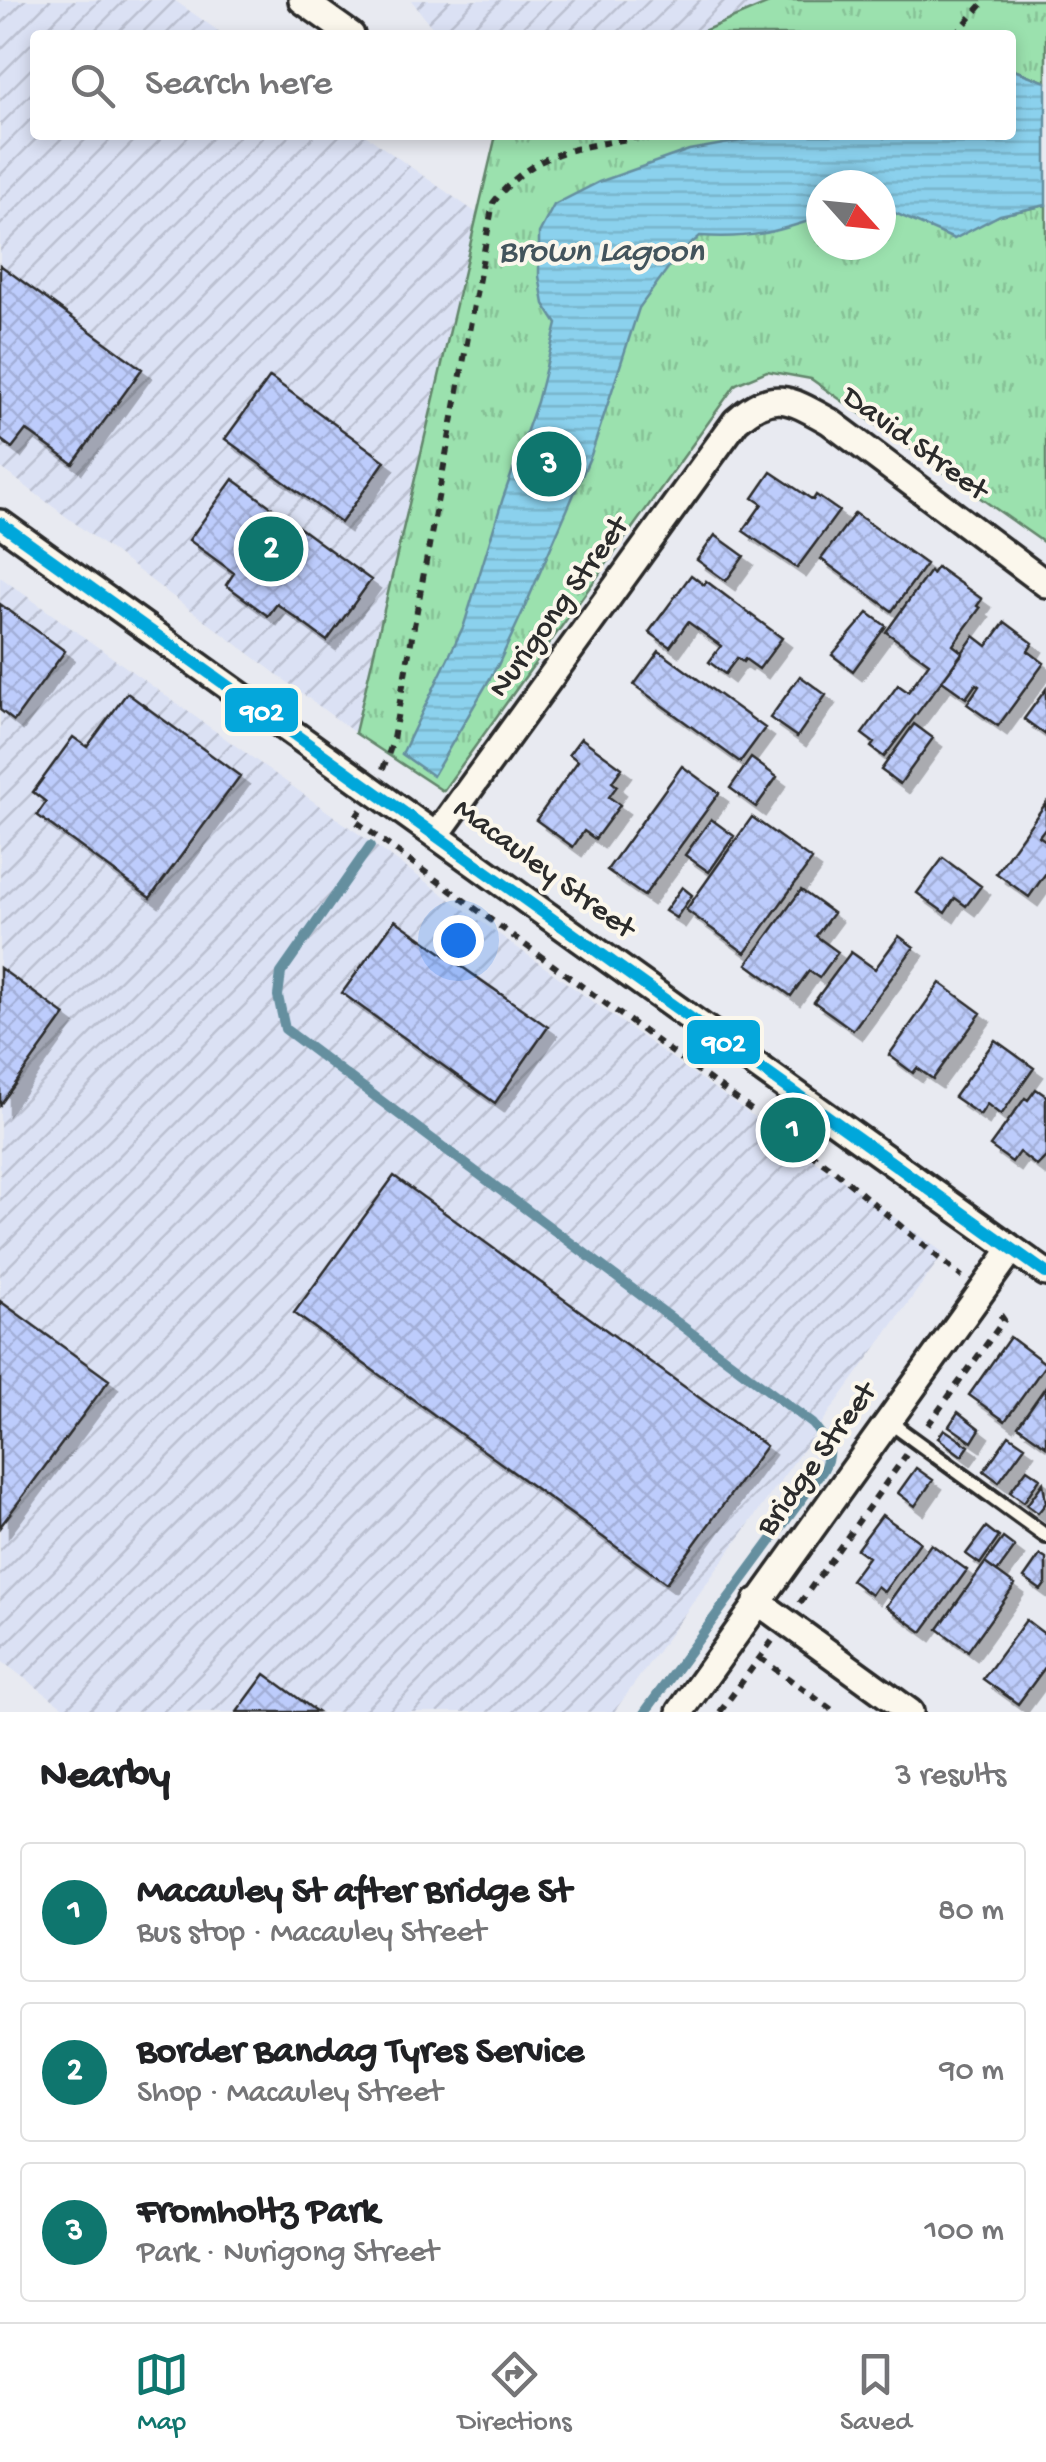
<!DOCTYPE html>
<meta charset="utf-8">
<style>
body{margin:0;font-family:"Gochi Hand",sans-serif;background:#f2f2f2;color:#202124}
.compass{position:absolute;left:806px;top:170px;width:90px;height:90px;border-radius:50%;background:#fff;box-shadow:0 5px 15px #0003;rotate:117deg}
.you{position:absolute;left:458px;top:940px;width:35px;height:35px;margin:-25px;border:8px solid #fff;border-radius:50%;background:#1a73e8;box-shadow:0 0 0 15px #1a73e833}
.badge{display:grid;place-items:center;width:65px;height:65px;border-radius:50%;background:#0f766e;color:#fff;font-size:32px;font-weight:700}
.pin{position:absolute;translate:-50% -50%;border:5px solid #fff;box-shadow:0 2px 10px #0006}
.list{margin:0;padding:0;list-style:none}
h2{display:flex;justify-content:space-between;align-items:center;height:130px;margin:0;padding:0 40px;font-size:42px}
h2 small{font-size:32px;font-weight:400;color:#757577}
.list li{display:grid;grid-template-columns:65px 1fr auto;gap:30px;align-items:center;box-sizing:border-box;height:140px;margin:0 20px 20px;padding:0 20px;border:2px solid #e0e0e0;border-radius:10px}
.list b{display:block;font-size:38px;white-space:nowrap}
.list p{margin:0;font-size:32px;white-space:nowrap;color:#757577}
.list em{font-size:32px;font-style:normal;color:#757577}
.icon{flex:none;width:55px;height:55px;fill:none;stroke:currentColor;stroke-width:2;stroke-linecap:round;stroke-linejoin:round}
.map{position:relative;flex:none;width:1046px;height:1712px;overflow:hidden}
.search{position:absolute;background:#fff;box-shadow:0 5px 15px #0003;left:30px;right:30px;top:30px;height:110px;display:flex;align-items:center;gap:25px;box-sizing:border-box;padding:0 35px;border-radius:10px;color:#757577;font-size:38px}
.sheet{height:610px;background:#fff}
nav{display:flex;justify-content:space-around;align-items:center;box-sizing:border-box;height:140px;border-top:2px solid #e0e0e0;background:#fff;font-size:28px;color:#757577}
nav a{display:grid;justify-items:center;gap:5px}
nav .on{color:#0f766e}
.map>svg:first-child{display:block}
.industrial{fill:url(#industrial-furrows)}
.park{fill:url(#park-tufts);stroke:#63866c;stroke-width:2.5;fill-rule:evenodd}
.water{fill:url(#water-rules);stroke:#658f9f;stroke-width:2.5}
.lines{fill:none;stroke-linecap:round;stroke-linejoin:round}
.stream{stroke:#658f9f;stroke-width:10}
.building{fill:url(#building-cross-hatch);stroke:#2b2b2b;stroke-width:2.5;filter:url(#shadow)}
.lane-casing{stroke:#2b2b2b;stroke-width:20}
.street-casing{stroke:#2b2b2b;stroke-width:32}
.path{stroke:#2b2b2b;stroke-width:6;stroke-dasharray:8 8;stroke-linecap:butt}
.lane{stroke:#fbf7ec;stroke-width:12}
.street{stroke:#fbf7ec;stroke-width:25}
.bus-1-casing{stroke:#fbf7ec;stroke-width:20}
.bus-1{stroke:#04a7db;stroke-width:12}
.labels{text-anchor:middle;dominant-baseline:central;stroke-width:8;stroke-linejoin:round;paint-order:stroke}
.street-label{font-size:32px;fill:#2b2b2b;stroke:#fbf7ec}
.water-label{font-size:35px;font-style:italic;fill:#43545c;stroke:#fbf7ec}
.line-badge{stroke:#fbf7ec;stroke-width:4}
.badge-label{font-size:28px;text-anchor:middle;font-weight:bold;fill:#fff}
</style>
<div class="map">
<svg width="1046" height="1712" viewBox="0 0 1046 1712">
<defs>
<pattern id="industrial-furrows" width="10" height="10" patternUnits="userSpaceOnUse" patternTransform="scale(2.5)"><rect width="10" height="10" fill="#dbe1f4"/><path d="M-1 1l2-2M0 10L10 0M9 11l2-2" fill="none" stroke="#bcc1d1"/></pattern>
<pattern id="park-tufts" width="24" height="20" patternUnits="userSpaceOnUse" patternTransform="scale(2.5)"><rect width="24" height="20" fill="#9be1ae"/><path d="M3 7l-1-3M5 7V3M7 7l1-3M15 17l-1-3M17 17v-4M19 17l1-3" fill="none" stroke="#86c196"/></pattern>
<pattern id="water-rules" width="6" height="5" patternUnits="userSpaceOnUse" patternTransform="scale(2.5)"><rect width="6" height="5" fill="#8bd1ed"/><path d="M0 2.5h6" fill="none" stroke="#78b4cb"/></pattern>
<pattern id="building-cross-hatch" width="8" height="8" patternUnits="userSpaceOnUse" patternTransform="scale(2.5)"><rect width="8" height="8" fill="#bdccfc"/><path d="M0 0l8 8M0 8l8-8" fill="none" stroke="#a3afd8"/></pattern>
<filter id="shadow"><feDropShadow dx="9" dy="9" stdDeviation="0" flood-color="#0004"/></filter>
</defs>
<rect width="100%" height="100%" fill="#e8eaf1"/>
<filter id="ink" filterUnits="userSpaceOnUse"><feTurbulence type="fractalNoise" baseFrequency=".01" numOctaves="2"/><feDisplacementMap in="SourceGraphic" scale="20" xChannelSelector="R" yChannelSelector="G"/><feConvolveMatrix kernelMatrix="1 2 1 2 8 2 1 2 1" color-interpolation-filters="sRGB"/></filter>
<g filter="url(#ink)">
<!-- industrial -->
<path class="industrial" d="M0,0H174L224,35H35V135H365L478,214L355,733L0,467Z
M411,0H776L694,35H438Z
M0,577L944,1253L614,1712H70L0,1660Z"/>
<!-- park -->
<path class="park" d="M776,0H1046V82L1011,69V35H694Z
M496,135H940L976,225L1000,215L1046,205V544L811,379L767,371L736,384L443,791L355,733ZM821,185H881V245H821Z"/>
<!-- water -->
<path class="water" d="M1011,69L1046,82V205L1000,215L954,239L881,207V185H821V217C773,233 751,239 700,236L676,257L639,308L591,455L524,609L499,663L433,776L402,754L464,625L503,498L537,402L557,324L544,304L539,276V233L554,205L599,182L689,150L775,135H880L884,138L888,135H1011Z"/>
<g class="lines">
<!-- stream -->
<path class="stream" d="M370,846L281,973L278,996L285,1029L813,1424C827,1442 834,1449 823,1470L645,1712"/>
</g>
<!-- building -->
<path class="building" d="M0,265L142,369L73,464L26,430L12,448L0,439Z
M270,377L385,461L341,523L225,439Z
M771,472L813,500L816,495L839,511L797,568L743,531L762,504L753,498Z
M233,479L371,580L327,641L277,604L268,616L226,585L234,573L189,540Z
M855,513L926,564L892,611L821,559Z
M715,535L744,556L726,581L697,560Z
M937,567L982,599L977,606L980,608L953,645L963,653L884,757L871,747L874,743L862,734L898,685L908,692L929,663L886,632L930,571L932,574Z
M691,575L704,585L706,581L782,638L759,669L745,659L743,662L737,658L725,674L709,662L721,646L688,622L670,647L649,632Z
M0,604L65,651L14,721L0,710Z
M868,613L886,626L853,671L832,655Z
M1005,622L1033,643L1028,651L1044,663L998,726L967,704L979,686L976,684L966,698L942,681L974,636L987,646Z
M659,651L765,728L740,762L634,685Z
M800,676L826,695L797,737L770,718Z
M1046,689V735L1024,719Z
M127,693L240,776L150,898L37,815L46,802L33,792L73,737L87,747Z
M914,724L933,738L900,784L881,770Z
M581,738L622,768L612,782L617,786L609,797L620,805L595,839L584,831L573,847L536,820L578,761L569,754Z
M751,758L777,777L756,807L730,788Z
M682,766L719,793L644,896L607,870Z
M1046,803V827L1039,836L1046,841V873L1029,897L996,873Z
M752,817L812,860L745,953L686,910Z
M711,819L734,836L709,872L685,855Z
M943,858L981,886L966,906L955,898L945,913L917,893Z
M682,887L692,895L676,918L665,911Z
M801,890L833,913L816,936L838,952L819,978L809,971L791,996L747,964Z
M395,920L548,1027L495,1103L342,993Z
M899,936L914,947L853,1030L814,1002L851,952L875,969Z
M0,968L65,1015L0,1105Z
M940,983L981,1013L933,1079L917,1068L913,1073L889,1055Z
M995,1040L1034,1068L1001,1115L987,1104L980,1115L954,1097Z
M1036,1089L1046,1096V1157L1037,1166L1019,1152L1012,1162L990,1146L1025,1098L1028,1100Z
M394,1176L766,1446L666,1583L294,1313Z
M0,1301L109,1380L0,1527Z
M1010,1337L1046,1364L1005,1421L969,1395Z
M1046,1386V1446L1018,1426Z
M958,1412L980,1429L972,1442L949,1426Z
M944,1429L969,1446L962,1456L938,1438Z
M1009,1435L1025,1446L999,1482L984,1471Z
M916,1468L933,1480L915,1506L898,1493Z
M1027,1469L1040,1478L1024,1502L1010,1492Z
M1043,1483L1046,1503L1038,1513L1027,1505Z
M882,1515L920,1542L884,1592L877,1586L871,1595L851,1580L868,1557L857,1549Z
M986,1527L999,1537L980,1564L966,1554Z
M1003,1538L1015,1547L997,1572L985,1563Z
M931,1544L967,1570L922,1632L886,1606Z
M1040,1555L1046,1559V1583L1041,1590L1024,1578Z
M985,1563L1015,1585L968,1651L938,1629Z
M1026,1620L1046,1635V1666L1018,1704L983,1679Z
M265,1674L317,1712H237Z"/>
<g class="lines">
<defs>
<path id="lane" d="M888,1421L1046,1536"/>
<path id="street" d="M302,0L351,35
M0,523L1046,1273
M437,834L736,421C773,388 790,399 829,421L1046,584
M757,1601L910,1712
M680,1712L1012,1249"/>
</defs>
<!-- lane casing -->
<use href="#lane" class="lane-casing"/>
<!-- street casing -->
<use href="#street" class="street-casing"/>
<!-- path -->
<path class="path" d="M955,35L986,0
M383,769L392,744L493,203C536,146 585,148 649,135
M361,810L354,820L831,1168L962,1277
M928,1425L1004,1320L999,1313
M800,1603L906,1455
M760,1658L835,1712
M720,1712L772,1641"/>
<!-- lane -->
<use href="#lane" class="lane"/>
<!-- street -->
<use href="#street" class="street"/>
<defs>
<path id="bus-1" d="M0,523L1046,1273"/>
</defs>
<!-- bus-1 casing -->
<use href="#bus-1" class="bus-1-casing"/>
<!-- bus-1 -->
<use href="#bus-1" class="bus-1"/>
</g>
</g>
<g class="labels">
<!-- street labels -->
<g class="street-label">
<text transform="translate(914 445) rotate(36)">David Street</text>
<text transform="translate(560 608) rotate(-54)">Nurigong Street</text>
<text transform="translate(543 870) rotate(36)">Macauley Street</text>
<text transform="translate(818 1460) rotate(-54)">Bridge Street</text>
</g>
<!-- water labels -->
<g class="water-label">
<text x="601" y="253">Brown Lagoon</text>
</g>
</g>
<g class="line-badge">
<rect x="223" y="686" width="77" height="48" rx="10" fill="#04a7db"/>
<rect x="685" y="1018" width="77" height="48" rx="10" fill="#04a7db"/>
</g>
<g class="badge-label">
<text x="262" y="720">902</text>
<text x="724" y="1051">902</text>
</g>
</svg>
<svg class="compass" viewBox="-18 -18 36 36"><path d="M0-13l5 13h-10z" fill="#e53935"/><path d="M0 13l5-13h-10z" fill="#757577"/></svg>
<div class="you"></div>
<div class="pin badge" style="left:793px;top:1130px">1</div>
<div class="pin badge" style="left:271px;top:549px">2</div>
<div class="pin badge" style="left:549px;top:464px">3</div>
<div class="search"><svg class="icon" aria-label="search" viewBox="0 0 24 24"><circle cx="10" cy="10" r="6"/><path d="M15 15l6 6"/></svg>Search here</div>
</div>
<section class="sheet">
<h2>Nearby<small>3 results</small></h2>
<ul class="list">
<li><span class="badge">1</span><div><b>Macauley St after Bridge St</b><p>Bus stop · Macauley Street</p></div><em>80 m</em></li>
<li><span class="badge">2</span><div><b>Border Bandag Tyres Service</b><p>Shop · Macauley Street</p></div><em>90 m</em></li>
<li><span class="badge">3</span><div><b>Fromholtz Park</b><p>Park · Nurigong Street</p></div><em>100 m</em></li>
</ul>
</section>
<nav>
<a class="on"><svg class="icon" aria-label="map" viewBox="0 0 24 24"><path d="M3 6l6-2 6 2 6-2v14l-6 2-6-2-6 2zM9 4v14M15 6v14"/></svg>Map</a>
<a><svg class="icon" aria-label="directions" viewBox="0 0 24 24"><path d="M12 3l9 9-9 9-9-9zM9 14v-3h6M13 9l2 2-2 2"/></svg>Directions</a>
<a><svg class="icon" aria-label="saved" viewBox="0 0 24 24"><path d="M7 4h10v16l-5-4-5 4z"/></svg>Saved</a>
</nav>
